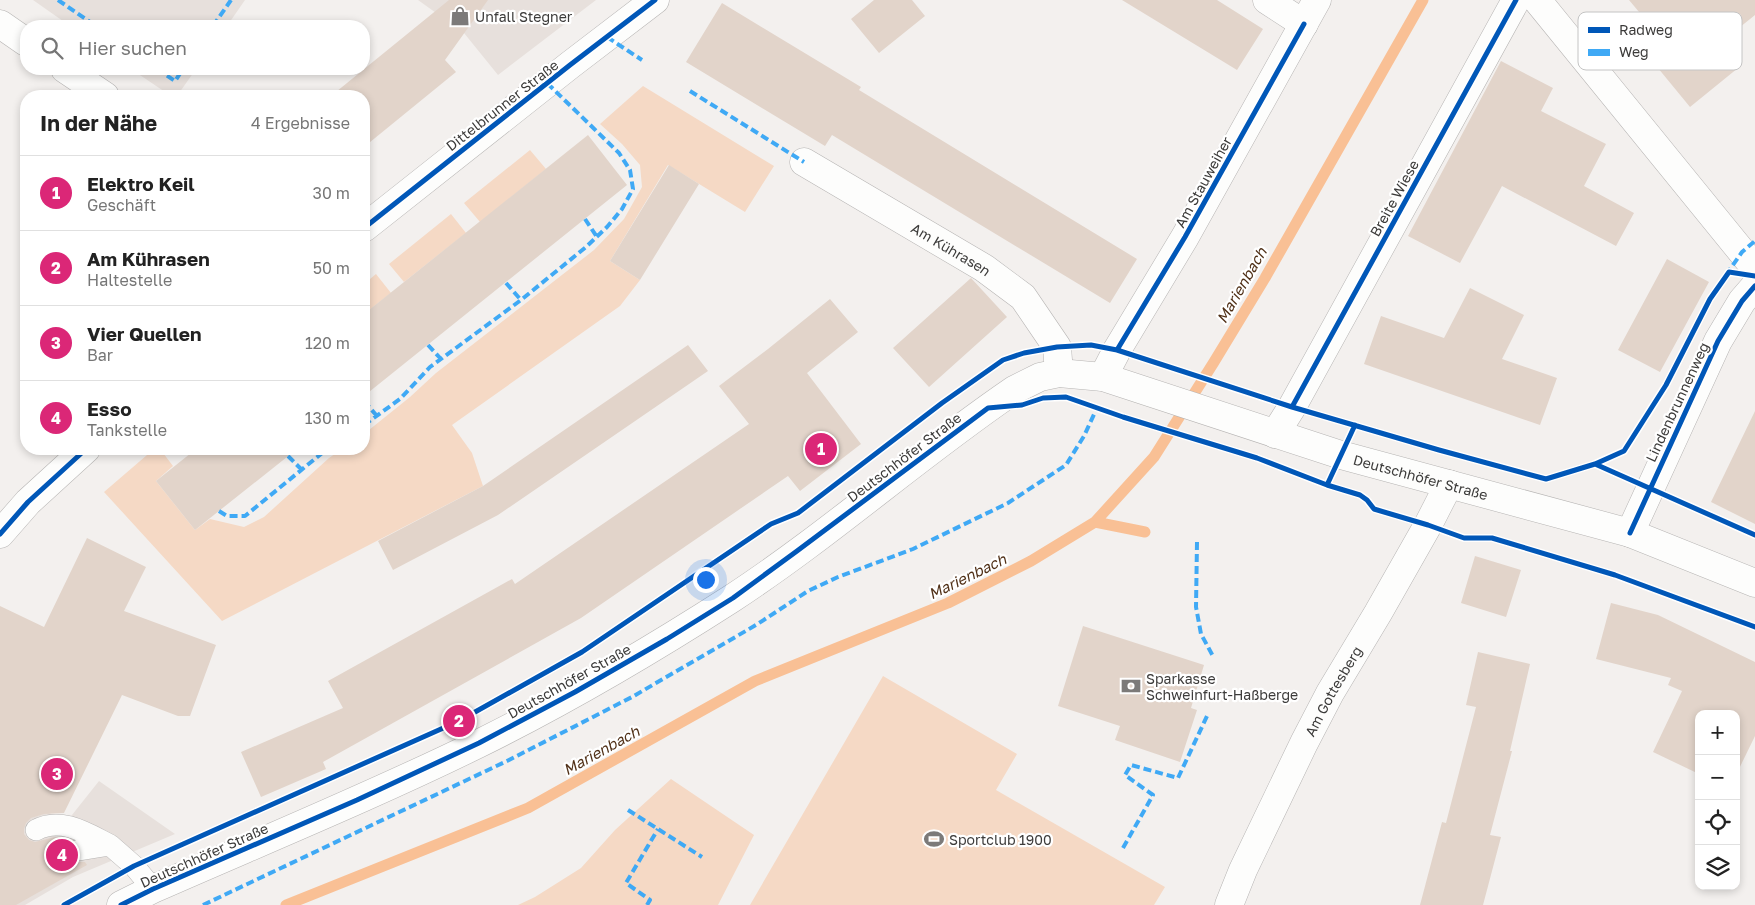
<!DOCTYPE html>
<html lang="de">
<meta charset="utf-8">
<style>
body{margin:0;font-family:"Golos Text",sans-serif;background:#f2f2f2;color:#222}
.controls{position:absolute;right:15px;bottom:15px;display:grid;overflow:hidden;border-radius:10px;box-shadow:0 2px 8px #0003}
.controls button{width:45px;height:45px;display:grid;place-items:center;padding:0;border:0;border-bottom:1px solid #e0e0e0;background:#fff;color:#222;font:25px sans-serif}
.you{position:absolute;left:705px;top:579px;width:18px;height:18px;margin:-12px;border:4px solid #fff;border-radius:50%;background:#1a73e8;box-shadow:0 0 0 8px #1a73e833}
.badge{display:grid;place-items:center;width:32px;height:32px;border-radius:50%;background:#db2777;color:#fff;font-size:16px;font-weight:700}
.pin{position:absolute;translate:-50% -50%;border:2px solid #fff;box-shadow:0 1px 5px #0006}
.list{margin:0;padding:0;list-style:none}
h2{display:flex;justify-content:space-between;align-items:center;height:65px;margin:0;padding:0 20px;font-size:21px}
h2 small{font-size:16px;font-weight:400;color:#767676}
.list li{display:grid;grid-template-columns:32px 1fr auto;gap:15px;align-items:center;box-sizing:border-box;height:75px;padding:0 20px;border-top:1px solid #e0e0e0}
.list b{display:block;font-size:19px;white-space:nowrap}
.list p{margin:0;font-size:16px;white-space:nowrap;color:#767676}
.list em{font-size:16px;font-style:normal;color:#767676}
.icon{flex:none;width:28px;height:28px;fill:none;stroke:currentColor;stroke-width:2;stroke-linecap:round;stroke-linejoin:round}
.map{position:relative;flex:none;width:1755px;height:905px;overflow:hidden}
.search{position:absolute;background:#fff;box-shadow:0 2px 8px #0003;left:20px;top:20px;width:350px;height:55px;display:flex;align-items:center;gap:12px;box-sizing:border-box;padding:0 18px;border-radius:20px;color:#767676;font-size:19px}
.panel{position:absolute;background:#fff;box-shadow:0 2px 8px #0003;left:20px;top:90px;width:350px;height:365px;border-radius:20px}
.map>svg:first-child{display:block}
.built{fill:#e7e0dc}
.green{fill:#f5d9c5}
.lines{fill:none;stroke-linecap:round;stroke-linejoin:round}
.stream{stroke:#f9c095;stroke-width:11}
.building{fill:#e2d4ca}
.service-casing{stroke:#b6b4b3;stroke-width:22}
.minor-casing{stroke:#b6b4b3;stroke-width:29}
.tertiary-casing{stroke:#b6b4b3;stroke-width:29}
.secondary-casing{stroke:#b6b4b3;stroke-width:29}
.service{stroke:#fdfdfc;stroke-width:21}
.minor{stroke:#fdfdfc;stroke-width:28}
.tertiary{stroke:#fdfdfc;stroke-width:28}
.secondary{stroke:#fdfdfc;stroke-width:28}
.quiet{stroke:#3fa9f5;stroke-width:4;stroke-dasharray:8 4;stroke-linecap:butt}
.cycleway-casing{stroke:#fff;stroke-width:8}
.cycleway{stroke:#0057b8;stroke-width:5}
.labels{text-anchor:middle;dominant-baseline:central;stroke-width:4.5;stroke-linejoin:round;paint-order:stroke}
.poi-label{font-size:14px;fill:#3c3b3a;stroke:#fff;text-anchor:start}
.street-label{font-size:14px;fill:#3c3b3a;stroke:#fff}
.water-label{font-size:15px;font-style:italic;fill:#503017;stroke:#fff}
.key{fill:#fff;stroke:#c4c4c4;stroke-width:1}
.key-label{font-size:14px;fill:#3c3b3a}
</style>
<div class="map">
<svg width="1755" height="905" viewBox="0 0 1755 905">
<rect width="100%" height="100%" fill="#f3f0ee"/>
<!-- built -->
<path class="built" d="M33,0H245L227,26H70Z
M418,0H596L498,75L464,33Z
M131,69H196L177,96H171Z
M99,781L175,834L73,877L25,905H0V817L23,804L68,820Z"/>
<!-- green -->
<path class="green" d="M643,86L774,166L745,212L668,165L610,261L640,280L620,306L452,425L472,453L483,486L222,621L104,492L154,449H160L173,466L156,481L195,530L210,519L244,527L264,517L329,458L342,449H364V434L410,397L436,373L594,250L624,219L642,187L640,165L622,144L600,124Z
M530,150L546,169L480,222L464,203Z
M451,214L466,233L404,282L389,264Z
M376,274L391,293L364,314V284Z
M883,676L1017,754L996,790L1165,887L1154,905H750Z
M671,779L754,835L718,905H518L535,897L581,868L615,830Z"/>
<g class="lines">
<!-- stream -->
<path class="stream" d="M1095,522L1145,532
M286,905L528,808L755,681L948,603L1031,561L1095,522L1154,457L1214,362L1265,278L1423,0"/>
</g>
<!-- building -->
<path class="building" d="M449,0H488L445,60L456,72L364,147V96H331Z
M874,0H912L925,16L879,53L851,19Z
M1122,0H1217L1263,29L1237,70Z
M1629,0H1755V15L1719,44L1738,68L1690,107L1653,62L1670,49Z
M722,3L861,87L859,90L1137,259L1110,303L832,135L825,146L686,62Z
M1501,61L1553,88L1541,111L1606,144L1584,186L1634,213L1616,246L1502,186L1460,263L1408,236Z
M588,135L627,185L364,396V314Z
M669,165L699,184L640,280L610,261Z
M1667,259L1709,282L1660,372L1618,350Z
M971,278L1007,317L929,387L893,348Z
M1470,288L1524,315L1502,359L1557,378L1540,425L1364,364L1381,316L1444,338Z
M830,299L858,332L807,373L861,444L800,491L788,476L581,618L323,762L326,769L261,797L241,752L343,708L328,681L512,579L515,584L749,424L719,386L768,349Z
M688,345L708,371L498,515L393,570L378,541L483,486Z
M1755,411V524L1711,502Z
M196,449H297L195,530L156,481Z
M87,538L146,567L124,611L216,645L190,716H178L122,695L64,813L44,814L31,818L26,823L24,829V834L29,840L35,842L55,837L71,840L67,846V852L69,857L75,862H85L87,865L16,905H0V606L44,627Z
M1475,556L1521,570L1506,617L1461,603Z
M1611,603L1658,615L1755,662V736L1736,775V714H1699V774L1653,752L1682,691L1668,685L1671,678L1596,659Z
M1083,626L1204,665L1191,708L1197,710L1180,762L1115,740L1120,726L1058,706Z
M1478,652L1530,664L1510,751H1512L1490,835L1501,837L1483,905H1420L1442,822L1446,823L1476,707L1466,705Z"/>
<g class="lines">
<defs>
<path id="service" d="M36,830C61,816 88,834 110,845
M79,850L110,845L134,866L153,889"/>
<g id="minor">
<path d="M1267,0L1304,24"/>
<path d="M1537,0L1755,268"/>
<path d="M0,24L26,42"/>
<path d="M65,69L105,96"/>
<path id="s1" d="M804,162L984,268L1023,297L1057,347L1059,373"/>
<path d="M1103,377L1117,350L1185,237L1317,0"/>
<path d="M1275,434L1292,407L1516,0"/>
<path d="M1630,533L1718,341L1742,301L1755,286"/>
<path id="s2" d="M1229,905L1243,870L1304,743L1330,693L1378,613L1428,525L1449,484"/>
</g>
<path id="tertiary" d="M364,228L570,65L655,0
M0,534L28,502L86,449"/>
<g id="secondary">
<path id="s3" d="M121,905L153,889C262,841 372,796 478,744C565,701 650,651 731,599C829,535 917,456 1014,390L1040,377L1059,373L1103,377L1341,455L1630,533L1755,583"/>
</g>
</defs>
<!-- service casing -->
<use href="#service" class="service-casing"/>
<!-- minor casing -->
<use href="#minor" class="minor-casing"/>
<!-- tertiary casing -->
<use href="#tertiary" class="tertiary-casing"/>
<!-- secondary casing -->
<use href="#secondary" class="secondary-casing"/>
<!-- service -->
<use href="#service" class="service"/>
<!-- minor -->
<use href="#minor" class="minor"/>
<!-- tertiary -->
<use href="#tertiary" class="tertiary"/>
<!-- secondary -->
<use href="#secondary" class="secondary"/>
<!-- quiet -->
<path class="quiet" d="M58,0L96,26
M213,26L231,0
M607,37L642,60
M157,69L175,81L183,69
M690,91L804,162
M585,219L597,237
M1726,275L1742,252L1755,241
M506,283L521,300
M428,345L441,359
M364,401L377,416
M364,425L400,399L430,367L441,359L521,300L586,247L607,227L622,209L633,189L630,170L619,153L547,83
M288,456L301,469
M219,511L227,516H245L327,449
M1197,542L1196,607L1201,634L1214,658
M628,810L702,857
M1123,848L1153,795L1125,775L1131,765L1178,778L1208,714
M203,905L507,761L632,697L756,625L808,591L838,577L913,549L1008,503L1066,465L1084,436L1097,408
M647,905L650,900L626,883L658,829"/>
<defs>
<path id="cycleway" d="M364,228L570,65L655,0
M1117,350L1185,237L1304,24
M1292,407L1516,0
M1595,464L1755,535
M1327,485L1355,425
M1630,533L1718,341L1742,301L1755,286
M0,534L28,502L86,449
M64,905L134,866L459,721L582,652L771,524L798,513L942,403L1003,360L1024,353L1057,347L1091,345L1117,350L1292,407L1439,450L1546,479L1595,464L1624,451L1666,385L1710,299L1729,272L1755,276
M121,905L153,889L357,800L479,743L575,692L667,639L733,598L797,551L988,408L1022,405L1043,398L1066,397L1123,417L1257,458L1327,485L1360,495L1367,500L1374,509L1428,525L1464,538H1492L1615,575L1755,627"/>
</defs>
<!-- cycleway casing -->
<use href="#cycleway" class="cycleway-casing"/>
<!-- cycleway -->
<use href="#cycleway" class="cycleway"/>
</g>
<!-- icons -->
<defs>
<symbol id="shop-bare" viewBox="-9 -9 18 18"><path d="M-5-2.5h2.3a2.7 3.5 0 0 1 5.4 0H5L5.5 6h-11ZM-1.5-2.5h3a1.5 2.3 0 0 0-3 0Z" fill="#7c7a79" stroke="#fff" stroke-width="2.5" paint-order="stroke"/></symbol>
<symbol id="bank-bare" viewBox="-9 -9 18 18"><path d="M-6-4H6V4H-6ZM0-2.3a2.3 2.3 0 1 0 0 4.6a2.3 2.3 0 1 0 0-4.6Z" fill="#7c7a79" stroke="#fff" stroke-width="2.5" paint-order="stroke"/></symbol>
<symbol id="stadium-bare" viewBox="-9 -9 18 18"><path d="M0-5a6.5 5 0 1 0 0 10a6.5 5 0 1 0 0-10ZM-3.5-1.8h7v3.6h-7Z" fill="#7c7a79" stroke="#fff" stroke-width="2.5" paint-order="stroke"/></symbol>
</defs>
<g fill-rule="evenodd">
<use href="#shop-bare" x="446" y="2" width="28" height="28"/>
<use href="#bank-bare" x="1117" y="672" width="28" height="28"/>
<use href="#stadium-bare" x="920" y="825" width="28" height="28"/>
</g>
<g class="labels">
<!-- poi labels -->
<g class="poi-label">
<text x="475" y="16">Unfall Stegner</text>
<text x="1146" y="678">Sparkasse<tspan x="1146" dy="16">Schweinfurt-Haßberge</tspan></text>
<text x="949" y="839">Sportclub 1900</text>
</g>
<!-- street labels -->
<g class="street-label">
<text transform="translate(502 105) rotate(-38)">Dittelbrunner Straße</text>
<text transform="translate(1203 182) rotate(-61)">Am Stauweiher</text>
<text transform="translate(1394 198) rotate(-61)">Breite Wiese</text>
<text stroke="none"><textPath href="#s1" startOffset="171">Am Kührasen</textPath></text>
<text transform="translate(1677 402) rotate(-65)">Lindenbrunnenweg</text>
<text transform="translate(904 457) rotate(-37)">Deutschhöfer Straße</text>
<text stroke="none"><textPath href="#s3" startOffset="1461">Deutschhöfer Straße</textPath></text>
<text transform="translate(569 681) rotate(-29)">Deutschhöfer Straße</text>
<text stroke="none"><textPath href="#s2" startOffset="238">Am Gottesberg</textPath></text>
<text transform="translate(204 855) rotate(-24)">Deutschhöfer Straße</text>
</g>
<!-- water labels -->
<g class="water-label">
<text transform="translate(1241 285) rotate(-60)">Marienbach</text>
<text transform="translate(967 576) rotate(-26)">Marienbach</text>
<text transform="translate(601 750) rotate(-29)">Marienbach</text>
</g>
</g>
<!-- legend -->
<rect x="1578" y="12" width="164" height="58" rx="8" class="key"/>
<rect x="1588" y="27" width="22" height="6" fill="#0057b8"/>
<rect x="1588" y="49" width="22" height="7" fill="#3fa9f5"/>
<g class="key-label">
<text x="1619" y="35">Radweg</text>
<text x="1619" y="57">Weg</text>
</g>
</svg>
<div class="controls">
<button>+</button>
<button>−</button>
<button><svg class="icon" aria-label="locate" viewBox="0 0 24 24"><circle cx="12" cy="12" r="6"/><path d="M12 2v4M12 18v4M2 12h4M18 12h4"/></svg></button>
<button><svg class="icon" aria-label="layers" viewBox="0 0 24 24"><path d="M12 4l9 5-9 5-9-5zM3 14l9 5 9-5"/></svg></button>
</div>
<div class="you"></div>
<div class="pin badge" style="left:821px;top:449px">1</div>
<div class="pin badge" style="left:459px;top:721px">2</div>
<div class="pin badge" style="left:57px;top:774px">3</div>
<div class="pin badge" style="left:62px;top:855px">4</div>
<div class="search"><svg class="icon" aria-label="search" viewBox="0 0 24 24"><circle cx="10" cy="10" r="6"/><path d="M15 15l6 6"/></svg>Hier suchen</div>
<section class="panel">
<h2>In der Nähe<small>4 Ergebnisse</small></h2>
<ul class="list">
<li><span class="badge">1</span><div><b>Elektro Keil</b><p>Geschäft</p></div><em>30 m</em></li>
<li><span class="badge">2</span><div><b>Am Kührasen</b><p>Haltestelle</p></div><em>50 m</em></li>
<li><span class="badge">3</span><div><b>Vier Quellen</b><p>Bar</p></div><em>120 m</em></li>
<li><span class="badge">4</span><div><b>Esso</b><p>Tankstelle</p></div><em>130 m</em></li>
</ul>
</section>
</div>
